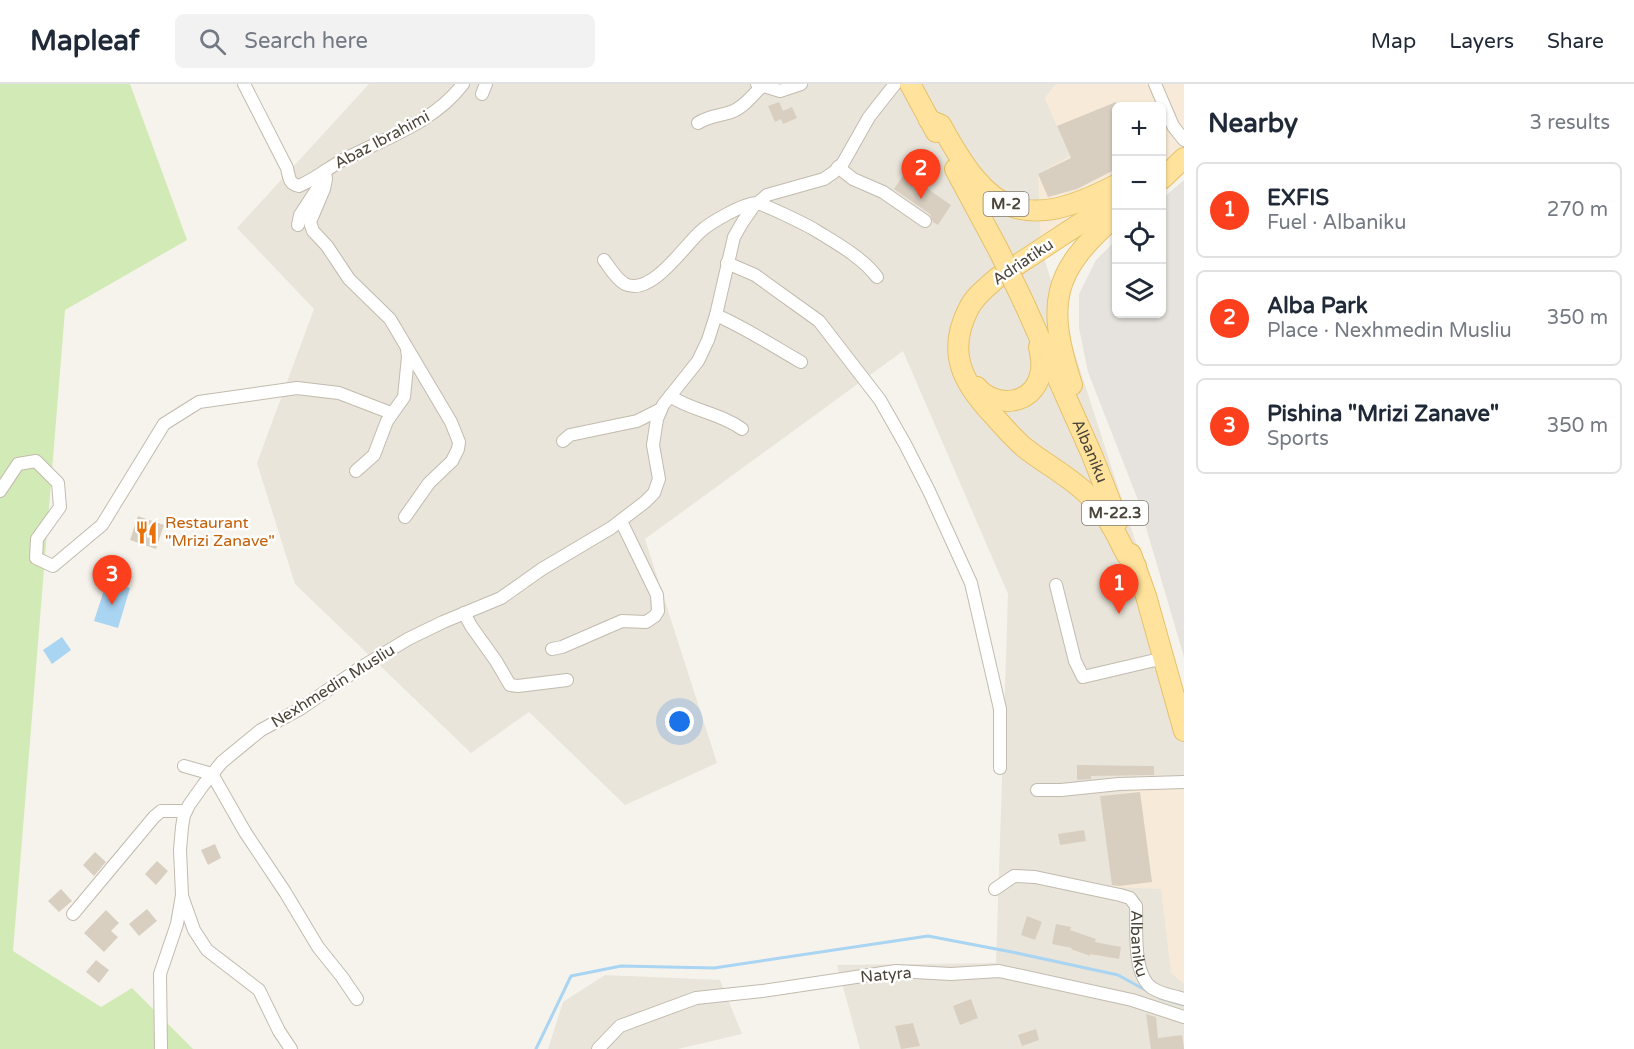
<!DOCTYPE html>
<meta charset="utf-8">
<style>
body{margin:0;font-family:"Varela Round",sans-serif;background:#f2f2f3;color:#1f2937}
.controls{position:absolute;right:18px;top:18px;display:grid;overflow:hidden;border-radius:9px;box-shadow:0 2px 4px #0004}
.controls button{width:54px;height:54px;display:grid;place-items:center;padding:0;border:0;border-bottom:2px solid #e0e1e3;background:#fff;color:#1f2937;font:30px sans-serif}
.you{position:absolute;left:680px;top:638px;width:21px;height:21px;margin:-15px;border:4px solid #fff;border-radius:50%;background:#1a73e8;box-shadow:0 0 0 9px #1a73e833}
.badge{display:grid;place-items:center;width:39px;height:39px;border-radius:50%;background:#fc3f1d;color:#fff;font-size:20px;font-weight:700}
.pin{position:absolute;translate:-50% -50px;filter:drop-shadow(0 2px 3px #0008)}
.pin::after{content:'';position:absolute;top:32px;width:21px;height:18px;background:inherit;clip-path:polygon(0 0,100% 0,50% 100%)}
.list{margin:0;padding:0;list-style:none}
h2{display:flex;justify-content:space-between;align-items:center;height:78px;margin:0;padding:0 24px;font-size:26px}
h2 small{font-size:20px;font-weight:400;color:#747a83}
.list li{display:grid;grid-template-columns:39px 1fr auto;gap:18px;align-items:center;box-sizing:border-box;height:96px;margin:0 12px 12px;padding:0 12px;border:2px solid #e0e1e3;border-radius:9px}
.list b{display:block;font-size:22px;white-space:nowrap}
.list p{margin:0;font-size:20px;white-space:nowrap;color:#747a83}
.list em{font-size:20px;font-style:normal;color:#747a83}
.icon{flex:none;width:33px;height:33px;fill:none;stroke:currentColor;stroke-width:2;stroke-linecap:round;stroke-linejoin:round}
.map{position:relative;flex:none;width:1184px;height:965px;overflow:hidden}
header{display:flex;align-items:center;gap:36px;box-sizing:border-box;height:84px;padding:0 30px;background:#fff;border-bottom:2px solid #e0e1e3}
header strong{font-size:28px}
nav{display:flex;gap:33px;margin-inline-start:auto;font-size:21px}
.search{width:420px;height:54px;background:#f2f2f3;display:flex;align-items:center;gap:15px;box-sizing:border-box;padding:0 21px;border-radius:9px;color:#747a83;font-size:22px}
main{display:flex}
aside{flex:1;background:#fff}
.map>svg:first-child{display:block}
.residential{fill:#eae5da}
.commercial{fill:#f7ead8}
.industrial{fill:#e6e2dd}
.green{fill:#d2eab5}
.water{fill:#a9d4f2}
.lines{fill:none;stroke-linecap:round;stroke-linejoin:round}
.stream{stroke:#a9d4f2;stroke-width:3}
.building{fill:#d8cfc1}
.minor-casing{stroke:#c2bbae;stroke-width:14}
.primary-casing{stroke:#e6c16a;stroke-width:22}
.minor{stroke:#fff;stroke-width:12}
.primary{stroke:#ffe39c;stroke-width:20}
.primary-bridge-casing{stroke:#e6c16a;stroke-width:22;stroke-linecap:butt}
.primary-bridge{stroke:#ffe39c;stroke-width:20}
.labels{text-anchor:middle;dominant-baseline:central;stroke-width:5;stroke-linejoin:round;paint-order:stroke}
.shield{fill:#fff;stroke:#817c74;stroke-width:1.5}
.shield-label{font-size:15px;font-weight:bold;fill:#4b4439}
.street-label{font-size:16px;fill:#4b4439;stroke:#fff}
.food-label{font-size:16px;fill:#c56008;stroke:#fff;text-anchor:start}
</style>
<header>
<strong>Mapleaf</strong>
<div class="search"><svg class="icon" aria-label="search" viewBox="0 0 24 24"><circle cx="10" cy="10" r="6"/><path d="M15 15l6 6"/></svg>Search here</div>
<nav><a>Map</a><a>Layers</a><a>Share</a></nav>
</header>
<main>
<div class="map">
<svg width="1184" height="965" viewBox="0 0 1184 965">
<rect width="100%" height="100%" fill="#f6f3ec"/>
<!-- residential -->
<path class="residential" d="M369,0H1056L1045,14L1070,72L1041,165L1169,561L1184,641V965H860L837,881L996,879L1008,510L903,267L645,455L717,679L625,721L529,628L471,669L295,500L257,379L314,225L237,144Z
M605,891L720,896L742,950L678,965H548L563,918Z"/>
<!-- commercial -->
<path class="commercial" d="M1056,0H1184V88L1162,100V22H1116V124L1041,165L1038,90L1070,72L1045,14Z
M1184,699V900L1171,889L1161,805L1113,803L1100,712Z"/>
<!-- industrial -->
<path class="industrial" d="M1184,96V573L1138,416L1088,288L1079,244V210L1096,176L1116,156V230H1162V115Z"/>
<!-- green -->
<path class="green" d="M0,0H130L187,156L65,226L13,867L101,923L132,904L193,965H0Z"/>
<!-- water -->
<path class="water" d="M118,484H123L128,488L129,493L125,502L130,504L118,544L94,537L107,497L112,498L113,488Z
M62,553L71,566L52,580L43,566Z"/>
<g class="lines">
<!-- stream -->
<path class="stream" d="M1160,914L1184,921
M536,965L571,892L621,882L714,884L928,852L1012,868L1118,891L1149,908"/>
</g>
<!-- building -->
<path class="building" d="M779,18L783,27L792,23L797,34L783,40L781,35L775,38L768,22Z
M1116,18V85L1077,105L1048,113L1038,90L1071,74L1057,42Z
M905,89L951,121L938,141L933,138L930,130L894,105Z
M138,432L164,441L156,465L130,456Z
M1077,681L1154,682V691L1091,692V695L1077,696Z
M1140,708L1152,798L1119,802L1112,801L1100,712Z
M1084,746L1086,757L1060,761L1058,750Z
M215,760L221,774L208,781L201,766Z
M95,768L106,778L94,792L83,781Z
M157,777L168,787L156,801L145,790Z
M61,805L72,817L59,828L48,817Z
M147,825L157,837L139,852L129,840Z
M106,826L119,839L111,847L118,853L104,868L84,849Z
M1027,832L1042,838L1035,856L1021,851Z
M1056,840L1071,843L1070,846L1096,855L1095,858L1121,863L1119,875L1090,870V872L1071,865L1072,864L1052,860Z
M96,876L109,886L99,899L86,888Z
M971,915L978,934L960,941L953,922Z
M1146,930L1156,933L1158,954L1182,951L1184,965H1151Z
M913,939L920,962L901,965L895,942Z
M1036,945L1039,956L1022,962L1018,951Z"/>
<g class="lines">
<defs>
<g id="minor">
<path d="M244,0L287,84C289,93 289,100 299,102C313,96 326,86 339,78C382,55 433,40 463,0"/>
<path d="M757,0L780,7L801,0"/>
<path d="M1155,0L1173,42L1184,56"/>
<path d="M482,10L486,0"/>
<path d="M698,39C709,32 719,32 731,28C743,24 752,12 761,3"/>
<path d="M838,83L853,95L883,108L925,137"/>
<path d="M325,87L326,95L324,105L310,138L313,147L327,162L349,195L390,235L451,338L459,358L458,365L452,377L429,399L405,433"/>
<path d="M298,141L300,131L321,99"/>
<path d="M604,176C610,184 616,195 625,200C651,213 684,162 700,148C709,139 744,119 757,119C764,120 807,141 815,146C836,159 862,173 877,193"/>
<path d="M727,179L755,191L819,237L880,316L905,360L929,407L971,499L1000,625V684"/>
<path d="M716,231C746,244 773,262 801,278"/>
<path d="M670,312C692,327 720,329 742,345"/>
<path d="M563,357L570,351L637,337L661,325"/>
<path d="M356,387L374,371L387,337L404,313L408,273L407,265"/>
<path d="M0,407L18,380L36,377L58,399L60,423L37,455L36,474L53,482L102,441L164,340L199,318L297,304L339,309L391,329"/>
<path d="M1056,501L1075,577L1083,593L1164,574"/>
<path d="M464,529L471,542L496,577L510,601L518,602L567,596"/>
<path d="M552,565L562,563L622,537L646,538L655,532L658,527L657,511L621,437"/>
<path d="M184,682L212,690L245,748L285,808L318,863L342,893L357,915"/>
<path d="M1037,706H1061L1119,700L1184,698"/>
<path id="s1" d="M995,805L1014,792L1035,793L1120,811L1130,814L1136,822C1137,844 1132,890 1152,904C1161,910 1175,912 1184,915"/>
<path d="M182,812L194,846L207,866L259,906L279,947L291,965"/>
<path d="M73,830L154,733L161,727H186"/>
<path d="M161,965L160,890L177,840L182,811L180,766L182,743L184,731L189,721L204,700L222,678L261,646L300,625L357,586L408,555L443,538L501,514L542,485L611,444L645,418L654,409L659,395L653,361L657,335L663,321L698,277L708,256L716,231L734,153L742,139L753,123L767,111L824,95L834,88L843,79L869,33L895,0"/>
<path d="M598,965L620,942L696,914L762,907L896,887L951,890L999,887L1132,916L1184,933"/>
</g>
<g id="primary">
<path d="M910,0L936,48"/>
<path d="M929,36L941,41C989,130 1023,149 1116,101"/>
<path d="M955,85L999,167"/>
<path d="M1162,95L1184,74"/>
<path d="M1116,116L997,194C987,203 975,212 969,224C946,268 962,298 993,331C1003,342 1013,354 1025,364C1045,380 1069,392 1087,410C1097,420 1106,431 1112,443C1121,457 1124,471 1136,482"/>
<path id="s2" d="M1024,219L1092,371L1118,437"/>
<path d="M1072,301C1046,220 1051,188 1116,132"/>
<path d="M977,303C995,325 1033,321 1040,291C1043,282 1041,272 1039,263"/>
<path d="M1131,470L1146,512L1184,647"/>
</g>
</defs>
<!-- minor casing -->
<use href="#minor" class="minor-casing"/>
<!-- primary casing -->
<use href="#primary" class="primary-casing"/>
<!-- minor -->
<use href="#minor" class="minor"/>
<!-- primary -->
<use href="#primary" class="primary"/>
<defs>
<path id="primary-bridge" d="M999,167L1024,219"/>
</defs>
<!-- primary-bridge casing -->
<use href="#primary-bridge" class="primary-bridge-casing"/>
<!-- primary-bridge -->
<use href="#primary-bridge" class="primary-bridge"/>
</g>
<!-- icons -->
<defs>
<symbol id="restaurant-bare" viewBox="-9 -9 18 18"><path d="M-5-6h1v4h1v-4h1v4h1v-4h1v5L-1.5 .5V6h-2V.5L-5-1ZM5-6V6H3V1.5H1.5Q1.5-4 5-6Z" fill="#e8710a" stroke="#fff" stroke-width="2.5" paint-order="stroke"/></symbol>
</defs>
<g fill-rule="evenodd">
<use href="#restaurant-bare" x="130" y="432" width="33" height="33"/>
</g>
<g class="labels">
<!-- shield labels -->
<g class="shield">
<rect x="983.5" y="108" width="45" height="24" rx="4.5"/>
<rect x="1082" y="417" width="66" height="24" rx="4.5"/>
</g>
<g class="shield-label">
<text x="1006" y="120">M-2</text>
<text x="1115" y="429">M-22.3</text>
</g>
<!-- street labels -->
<g class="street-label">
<text transform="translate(382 56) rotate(-28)">Abaz Ibrahimi</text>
<text transform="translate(1023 178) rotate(-34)">Adriatiku</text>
<text stroke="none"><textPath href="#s2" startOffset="162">Albaniku</textPath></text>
<text transform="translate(333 602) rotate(-32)">Nexhmedin Musliu</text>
<text stroke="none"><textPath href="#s1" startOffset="189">Albaniku</textPath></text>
<text transform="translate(886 891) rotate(-5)">Natyra</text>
</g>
<!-- food labels -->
<g class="food-label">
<text x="165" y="439">Restaurant<tspan x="165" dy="18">"Mrizi Zanave"</tspan></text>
</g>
</g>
</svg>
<div class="controls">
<button>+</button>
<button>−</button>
<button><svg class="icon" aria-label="locate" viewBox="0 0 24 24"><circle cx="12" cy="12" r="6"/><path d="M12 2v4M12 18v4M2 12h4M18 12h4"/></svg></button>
<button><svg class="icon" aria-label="layers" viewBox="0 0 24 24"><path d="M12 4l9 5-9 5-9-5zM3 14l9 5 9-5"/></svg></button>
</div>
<div class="you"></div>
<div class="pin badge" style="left:1119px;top:530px">1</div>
<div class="pin badge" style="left:921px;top:115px">2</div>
<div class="pin badge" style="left:112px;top:521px">3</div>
</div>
<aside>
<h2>Nearby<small>3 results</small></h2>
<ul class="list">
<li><span class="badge">1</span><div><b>EXFIS</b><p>Fuel · Albaniku</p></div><em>270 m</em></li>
<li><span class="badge">2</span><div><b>Alba Park</b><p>Place · Nexhmedin Musliu</p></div><em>350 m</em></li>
<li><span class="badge">3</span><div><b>Pishina &quot;Mrizi Zanave&quot;</b><p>Sports</p></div><em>350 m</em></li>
</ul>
</aside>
</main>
